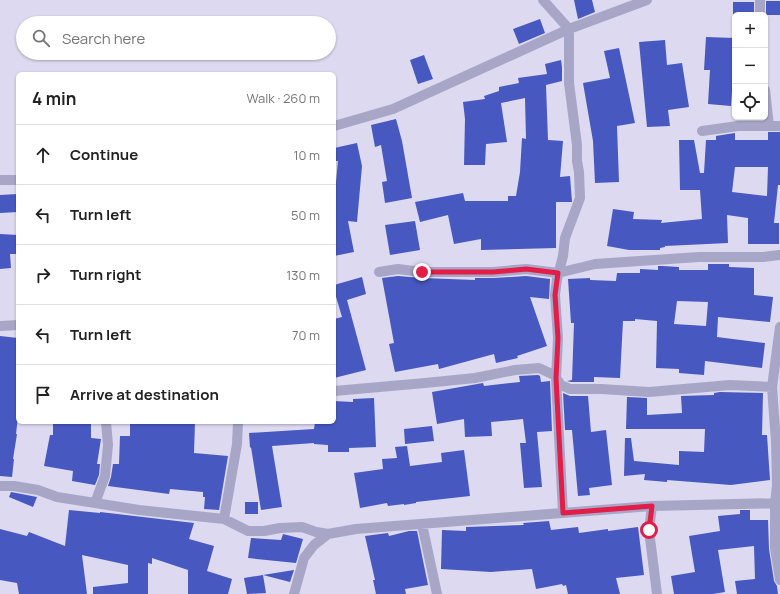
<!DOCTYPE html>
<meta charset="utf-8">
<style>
body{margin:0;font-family:Manrope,sans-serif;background:#f2f2f2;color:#222}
.controls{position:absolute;right:12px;top:12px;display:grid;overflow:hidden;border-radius:6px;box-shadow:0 1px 3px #0004}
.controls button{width:36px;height:36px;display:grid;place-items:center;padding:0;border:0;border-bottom:1px solid #e0e0e0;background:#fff;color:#222;font:20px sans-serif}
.stop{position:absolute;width:12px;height:12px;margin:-9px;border:3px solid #e11d48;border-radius:50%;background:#fff}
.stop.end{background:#e11d48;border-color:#fff;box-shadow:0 1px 4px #0008}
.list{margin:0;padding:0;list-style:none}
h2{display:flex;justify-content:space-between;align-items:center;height:52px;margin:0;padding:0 16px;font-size:17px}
h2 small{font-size:13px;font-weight:400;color:#767676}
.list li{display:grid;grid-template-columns:26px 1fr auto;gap:12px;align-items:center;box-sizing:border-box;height:60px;padding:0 16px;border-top:1px solid #e0e0e0}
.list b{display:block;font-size:15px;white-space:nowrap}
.list em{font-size:13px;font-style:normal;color:#767676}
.icon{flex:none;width:22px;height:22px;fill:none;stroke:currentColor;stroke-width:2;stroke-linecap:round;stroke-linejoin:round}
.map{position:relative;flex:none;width:780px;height:594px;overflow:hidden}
.search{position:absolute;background:#fff;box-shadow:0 1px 3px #0004;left:16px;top:16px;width:320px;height:44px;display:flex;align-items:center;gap:10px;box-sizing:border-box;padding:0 14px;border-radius:22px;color:#767676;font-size:15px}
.panel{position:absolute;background:#fff;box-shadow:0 1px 3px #0004;left:16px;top:72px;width:320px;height:352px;border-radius:6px}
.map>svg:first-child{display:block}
.building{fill:#4758c1;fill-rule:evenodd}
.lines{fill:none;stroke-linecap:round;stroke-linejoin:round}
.minor{stroke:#a8a6c7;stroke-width:10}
.route{stroke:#e11d48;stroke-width:5}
</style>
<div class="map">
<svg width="780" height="594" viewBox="0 0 780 594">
<rect width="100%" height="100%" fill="#dcd9f0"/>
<!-- building -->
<path class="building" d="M574,0H592L595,12L578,19Z
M766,1H780V15H766Z
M733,2H754V15H733Z
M540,19L545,33L519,44L513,29Z
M706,37L735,38V63H734L731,106L708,104L710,70H704Z
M665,40L667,65L682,63L689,107L668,110L670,126L647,127L639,42Z
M619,48L635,123L617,126L619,182L595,183L593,141L583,83L610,78L604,51Z
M424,55L433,79L418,84L410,60Z
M561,60L562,67V81L546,85L548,140L563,141L560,177L570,176L572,202H556V248L481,250V239L454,244L448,215L420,222L415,202L463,193L465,201H508V196H516L520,172L522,138L526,139L525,98L501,103L507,142L486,144L485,165H464L465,119L463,102L485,99L484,96L499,91V87L519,83L518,78L547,74L545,64Z
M396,119L402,141L412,198L385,203L382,182L387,181L381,145L375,147L371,125Z
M768,132H780V185H778L774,223H779V244H748V218L727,215L728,243L665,246V247L660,248V250H629L607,246L613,209L634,212L633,219L662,220L661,223L702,219L700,190H680L679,140H694L700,173H704L706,140H716V136L735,133V140H768ZM735,167H768L767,196L732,192Z
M357,143L362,166L357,222L348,221L354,252L334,256V203L338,161H334V148Z
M18,194V212L0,213V195Z
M415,221L420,250L390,255L385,225Z
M0,234L18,235V254H10L11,268L0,269Z
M708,264H729V267L754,268V295L773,297L770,322L718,317L717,337L765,343L762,368L705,361L704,375L679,373V369L656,368L657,321L635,319V321H623L620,378L594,377V382H571L567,381L572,380L574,323H571L568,279L590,278V280L616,281L617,273H640V269L658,270V266H662L679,267V270H708ZM677,301L708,302L706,326L674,324Z
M398,276L422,278L475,280V278H494L526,276L550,279L549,299L530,297L547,346L517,356L518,358L496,363L494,354L439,369L438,364L395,372L389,344L394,343L382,278Z
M362,277L366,294L347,300L366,370L334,378V319L342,317L334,290V285Z
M0,336L18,338V375L17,385H18V416L16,434H17L13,459H14L12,477L0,476Z
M538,375L540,376L541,382L550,381L552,431L537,432L542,487L524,488L520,443H526L523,419L491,422L492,436L465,437L464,419L437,424L432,392L483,383L484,386L520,382L519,376Z
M720,392L763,393L762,435H767L770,480L731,485L667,480V482L644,480L645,474L624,476L625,438H631L634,461L679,465V451L704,452L705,429H626L627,397L647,398V415L682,413L681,396L714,395V393Z
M563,393L570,396H588L591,432L606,430L612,485L589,488L590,495L578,496L572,430H565Z
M374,398L376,447L349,448V452H328V445L314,444V443L272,446L282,507L261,510L251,447L250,448L249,433L314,429L315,422H334V401L353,402V399Z
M53,422H91V438L101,439L97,464H100L99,475L95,485L72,481L73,471L44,466L50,435H53Z
M130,422H195L194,453L228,456L219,510L204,509L205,497H203V492L170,489L169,494L108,486L111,477L113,464H119L120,436H130Z
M432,426L434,441L405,444L404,429Z
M407,446L410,466L442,462L441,453L464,450L470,496L416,502V503L404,505V504L388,506L387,503L360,508L354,473L383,469L382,459L397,458L395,447Z
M11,492L37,497L33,507L9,497Z
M245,502H258V514H245Z
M69,510L100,513V512L194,523L189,539L214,546L207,571L232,579L228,594H188V570L152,558V564L148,563V594H93V587L128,583V565L82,555L87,594H19L17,583L0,580V529L27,536L29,532L65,546Z
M740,510H750V520H768L769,549L774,581L777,586L778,594H737L735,581L755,579L754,546L718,550L725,592L713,594H674L671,576L695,572L689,536L720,531L718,516L740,514Z
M549,521L551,530L578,527L579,533L608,529V531L638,527L644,575L616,578L620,594H568L566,585L563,586L562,584L536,589L532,569L491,572L441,569L442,530L466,531V527L524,525L523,523Z
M409,531H417L428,585L405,589L406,594H376L373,580H375L365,536L388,533L389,536Z
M283,534L303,539L296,563L248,558L251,538L281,540Z
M294,570L290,582L263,575Z
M263,575L266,593L247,594L244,578Z"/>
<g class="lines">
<!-- minor -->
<path class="minor" d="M543,0L569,29V83L577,145V161L579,172L580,198L565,238L563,256L557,279L555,295L558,338L556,378L563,513
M760,0V15
M765,90L769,126
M334,126L393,109L569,29L647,0
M702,131L738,126H780
M0,180H18
M379,272L398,269L422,272H493L526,269L558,273L595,264L699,257H763L780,255
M0,326L18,325
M780,327L772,387L776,442L777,485L775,503V548L780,580
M334,391L425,383L475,378L515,370L539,368L554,375L561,385L570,389H601L649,392L730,385L772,387
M0,486H14L38,490L57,497L139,510L224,519L248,531H264L280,528L302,527L316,532L328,534
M95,503L105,476L108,445L106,422
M652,506L649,530L657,594
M224,519L237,444L238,422
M422,524L437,594
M294,594L304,558L314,545L328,534L356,529L652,506L780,503"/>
</g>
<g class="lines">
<!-- route -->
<path class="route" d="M422,272H493L526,269L558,273L555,295L558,338L556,378L563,513L652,506L649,530"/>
</g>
</svg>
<div class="controls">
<button>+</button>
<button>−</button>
<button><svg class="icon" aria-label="locate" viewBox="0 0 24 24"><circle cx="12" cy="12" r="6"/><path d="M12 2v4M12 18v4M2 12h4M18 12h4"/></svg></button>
</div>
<div class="stop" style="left:649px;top:530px"></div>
<div class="stop end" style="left:422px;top:272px"></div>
<div class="search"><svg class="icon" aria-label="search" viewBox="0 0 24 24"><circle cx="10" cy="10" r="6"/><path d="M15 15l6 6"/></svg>Search here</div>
<section class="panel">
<h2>4 min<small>Walk · 260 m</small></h2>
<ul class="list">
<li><svg class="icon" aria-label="ahead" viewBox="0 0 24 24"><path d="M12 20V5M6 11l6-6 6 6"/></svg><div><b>Continue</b></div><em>10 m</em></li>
<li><svg class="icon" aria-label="left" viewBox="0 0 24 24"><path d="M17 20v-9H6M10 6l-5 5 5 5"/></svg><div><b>Turn left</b></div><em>50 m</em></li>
<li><svg class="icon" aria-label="right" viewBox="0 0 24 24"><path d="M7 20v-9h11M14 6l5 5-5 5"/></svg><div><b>Turn right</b></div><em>130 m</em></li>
<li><svg class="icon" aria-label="left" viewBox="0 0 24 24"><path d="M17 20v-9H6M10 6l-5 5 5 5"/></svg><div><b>Turn left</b></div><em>70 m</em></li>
<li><svg class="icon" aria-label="arrive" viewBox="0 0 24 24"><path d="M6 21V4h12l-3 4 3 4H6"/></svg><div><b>Arrive at destination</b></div></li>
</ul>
</section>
</div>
